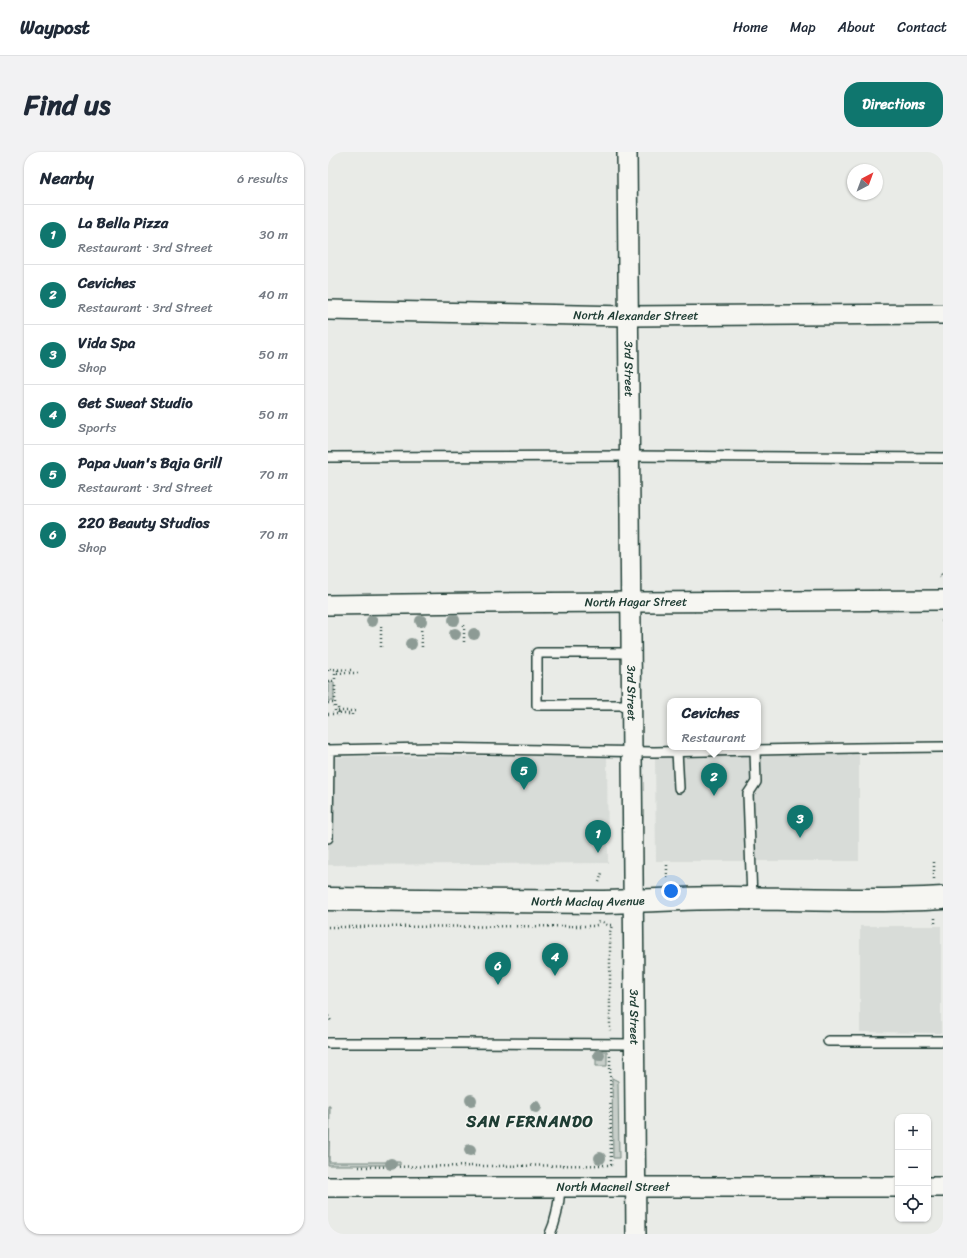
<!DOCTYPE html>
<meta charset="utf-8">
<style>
body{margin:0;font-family:Sriracha,sans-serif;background:#f2f2f3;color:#1f2937}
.controls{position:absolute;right:12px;bottom:12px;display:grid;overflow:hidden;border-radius:8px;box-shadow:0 1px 3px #0004}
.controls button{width:36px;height:36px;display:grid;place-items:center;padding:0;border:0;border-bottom:1px solid #e0e1e3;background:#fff;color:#1f2937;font:20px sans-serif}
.compass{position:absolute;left:519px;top:12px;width:36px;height:36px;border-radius:50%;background:#fff;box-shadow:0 1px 3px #0004;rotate:41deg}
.you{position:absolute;left:343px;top:739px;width:14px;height:14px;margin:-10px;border:3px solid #fff;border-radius:50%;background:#1a73e8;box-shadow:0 0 0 6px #1a73e833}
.badge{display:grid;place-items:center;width:26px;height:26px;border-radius:50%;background:#0f766e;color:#fff;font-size:13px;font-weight:700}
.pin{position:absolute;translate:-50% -33px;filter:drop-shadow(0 1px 2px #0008)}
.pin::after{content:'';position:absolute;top:21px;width:14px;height:12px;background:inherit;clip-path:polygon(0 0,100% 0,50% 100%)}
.popup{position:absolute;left:339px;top:546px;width:94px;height:52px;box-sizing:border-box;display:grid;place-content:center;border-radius:8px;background:#fff;filter:drop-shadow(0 1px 3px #0005);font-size:13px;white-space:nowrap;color:#747a83}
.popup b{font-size:15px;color:#1f2937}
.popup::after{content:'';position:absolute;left:50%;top:100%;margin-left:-8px;border:8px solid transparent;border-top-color:#fff}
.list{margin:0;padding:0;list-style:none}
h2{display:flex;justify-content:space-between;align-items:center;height:52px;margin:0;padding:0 16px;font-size:17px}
h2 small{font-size:13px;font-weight:400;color:#747a83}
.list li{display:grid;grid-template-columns:26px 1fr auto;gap:12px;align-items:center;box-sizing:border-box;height:60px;padding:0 16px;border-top:1px solid #e0e1e3}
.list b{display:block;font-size:15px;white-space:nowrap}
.list p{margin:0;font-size:13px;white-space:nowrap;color:#747a83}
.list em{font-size:13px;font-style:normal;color:#747a83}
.icon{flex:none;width:22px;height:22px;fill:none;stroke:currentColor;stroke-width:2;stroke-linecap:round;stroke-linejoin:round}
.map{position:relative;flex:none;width:615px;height:1082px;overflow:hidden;border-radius:16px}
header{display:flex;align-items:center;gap:24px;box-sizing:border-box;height:56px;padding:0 20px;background:#fff;border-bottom:1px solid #e0e1e3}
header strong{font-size:19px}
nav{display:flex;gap:22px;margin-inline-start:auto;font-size:14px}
.intro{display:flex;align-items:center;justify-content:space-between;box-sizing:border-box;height:96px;padding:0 24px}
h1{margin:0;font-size:28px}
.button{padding:10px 18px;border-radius:16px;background:#0f766e;color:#fff;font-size:14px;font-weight:700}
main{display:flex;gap:24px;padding:0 24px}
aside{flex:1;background:#fff;border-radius:16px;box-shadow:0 1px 3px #0004}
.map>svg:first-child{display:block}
.built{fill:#d8dcd8}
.green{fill:#c7cec9;stroke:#73867e}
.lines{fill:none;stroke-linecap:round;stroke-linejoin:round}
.service-casing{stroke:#1f3d34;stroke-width:12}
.minor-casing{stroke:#1f3d34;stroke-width:22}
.primary-casing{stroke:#1f3d34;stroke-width:25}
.path{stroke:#1f3d34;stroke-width:2.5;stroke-dasharray:1 3;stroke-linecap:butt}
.service{stroke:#f6f6f2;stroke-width:9}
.minor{stroke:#f6f6f2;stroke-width:19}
.primary{stroke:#f6f6f2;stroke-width:22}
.path-bridge{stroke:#1f3d34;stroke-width:2.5;stroke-dasharray:1 3;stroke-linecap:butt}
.tree{fill:#8d9b95}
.labels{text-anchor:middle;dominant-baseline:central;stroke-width:3;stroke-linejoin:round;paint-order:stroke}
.street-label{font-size:12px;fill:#1f3d34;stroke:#f6f6f2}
.district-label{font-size:16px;font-weight:bold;letter-spacing:1px;fill:#1f3d34;stroke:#f6f6f2}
</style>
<header>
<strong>Waypost</strong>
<nav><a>Home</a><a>Map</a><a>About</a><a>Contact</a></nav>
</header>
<div class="intro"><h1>Find us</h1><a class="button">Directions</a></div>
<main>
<aside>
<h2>Nearby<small>6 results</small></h2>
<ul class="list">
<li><span class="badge">1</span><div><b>La Bella Pizza</b><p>Restaurant · 3rd Street</p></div><em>30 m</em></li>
<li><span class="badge">2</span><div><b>Ceviches</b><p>Restaurant · 3rd Street</p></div><em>40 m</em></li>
<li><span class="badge">3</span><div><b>Vida Spa</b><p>Shop</p></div><em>50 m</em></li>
<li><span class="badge">4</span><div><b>Get Sweat Studio</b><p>Sports</p></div><em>50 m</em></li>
<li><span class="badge">5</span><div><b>Papa Juan's Baja Grill</b><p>Restaurant · 3rd Street</p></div><em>70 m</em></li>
<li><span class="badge">6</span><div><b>220 Beauty Studios</b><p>Shop</p></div><em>70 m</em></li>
</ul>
</aside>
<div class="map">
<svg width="615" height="1082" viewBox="0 0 615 1082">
<rect width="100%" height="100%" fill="#e9ebe7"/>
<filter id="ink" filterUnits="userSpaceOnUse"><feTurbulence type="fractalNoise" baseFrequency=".025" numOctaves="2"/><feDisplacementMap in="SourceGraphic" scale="8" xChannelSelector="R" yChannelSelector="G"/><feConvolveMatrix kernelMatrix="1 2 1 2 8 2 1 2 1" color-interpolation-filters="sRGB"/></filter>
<g filter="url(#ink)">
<!-- built -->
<path class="built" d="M531,602V709H328L327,603Z
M279,603L280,711L0,713V605Z
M532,774H613V881L532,880Z"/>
<!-- green -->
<path class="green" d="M0,530H6V549H0Z
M268,899H279V914H268Z
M284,926L290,929L291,1006H285Z
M0,954H2L1,1010H72V1013H0Z"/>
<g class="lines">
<defs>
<path id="service" d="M0,305L301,304L615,306
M303,501H209V553H303
M0,598L100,596L326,600L528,596L615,595
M349,599L351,636
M0,686L1,598
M424,746L420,642L428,630L427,598
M500,889H615
M0,891H120L306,892
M222,1082C229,1067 231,1052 232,1036"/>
<g id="minor">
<path id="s1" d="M299,0L308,1082"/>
<path id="s2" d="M0,158L300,164L615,162"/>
<path id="s3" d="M0,453L152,451L615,448"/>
<path id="s4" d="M0,1035H570"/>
<path d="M600,1035H615"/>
</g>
<g id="primary">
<path id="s5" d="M0,747L271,750C315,749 358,746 402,746C473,747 544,750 615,746"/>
</g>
</defs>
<!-- service casing -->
<use href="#service" class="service-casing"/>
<!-- minor casing -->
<use href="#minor" class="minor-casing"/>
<!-- primary casing -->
<use href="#primary" class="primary-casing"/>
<!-- path -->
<path class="path" d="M613,422L615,424
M611,425L613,426
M614,470L615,468
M136,473V493
M53,474V495
M93,474L94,495
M0,519V517L24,518V516
M30,521H7V559H30
M0,529H7
M0,551H7
M0,562H24V564
M339,713V729
M606,727V710
M271,730L274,721
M275,770L279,773H284L282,780V879
M607,771V765
M0,775L265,774L269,773L271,769
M0,864L3,869
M31,1015L283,1013L282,904"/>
<!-- service -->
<use href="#service" class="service"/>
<!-- minor -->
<use href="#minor" class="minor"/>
<!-- primary -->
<use href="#primary" class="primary"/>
<!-- path-bridge -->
<path class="path-bridge" d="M10,523V516
M10,556L11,564"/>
</g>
<!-- trees -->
<g class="tree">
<circle cx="126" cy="468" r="6"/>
<circle cx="44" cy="469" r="6"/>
<circle cx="93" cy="469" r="6"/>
<circle cx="127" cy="482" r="6"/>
<circle cx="146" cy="482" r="6"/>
<circle cx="83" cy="492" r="6"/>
<circle cx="271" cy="903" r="6"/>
<circle cx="143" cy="948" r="6"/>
<circle cx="208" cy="955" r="6"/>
<circle cx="142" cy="998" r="6"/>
<circle cx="272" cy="1006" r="6"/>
<circle cx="63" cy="1012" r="6"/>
</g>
</g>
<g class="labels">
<!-- street labels -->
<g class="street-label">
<text stroke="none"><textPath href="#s2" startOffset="308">North Alexander Street</textPath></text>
<text stroke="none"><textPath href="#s1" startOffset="217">3rd Street</textPath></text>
<text stroke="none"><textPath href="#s3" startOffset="308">North Hagar Street</textPath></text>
<text stroke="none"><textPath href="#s1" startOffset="541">3rd Street</textPath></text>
<text stroke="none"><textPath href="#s5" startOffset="260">North Maclay Avenue</textPath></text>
<text stroke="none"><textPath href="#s1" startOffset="865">3rd Street</textPath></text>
<text stroke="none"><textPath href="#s4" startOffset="285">North Macneil Street</textPath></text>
</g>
<!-- district labels -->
<g class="district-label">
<text x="202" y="969">SAN FERNANDO</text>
</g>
</g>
</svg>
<div class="controls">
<button>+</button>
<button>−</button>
<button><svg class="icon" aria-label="locate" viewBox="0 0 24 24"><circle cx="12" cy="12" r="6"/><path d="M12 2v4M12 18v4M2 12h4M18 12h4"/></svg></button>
</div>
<svg class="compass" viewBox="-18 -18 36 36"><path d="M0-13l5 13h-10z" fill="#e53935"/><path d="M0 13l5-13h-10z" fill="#747a83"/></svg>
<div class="you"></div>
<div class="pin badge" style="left:270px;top:701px">1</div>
<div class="pin badge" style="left:386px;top:644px">2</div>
<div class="popup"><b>Ceviches</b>Restaurant</div>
<div class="pin badge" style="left:472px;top:686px">3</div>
<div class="pin badge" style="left:227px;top:824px">4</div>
<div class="pin badge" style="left:196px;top:638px">5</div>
<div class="pin badge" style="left:170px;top:833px">6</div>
</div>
</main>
